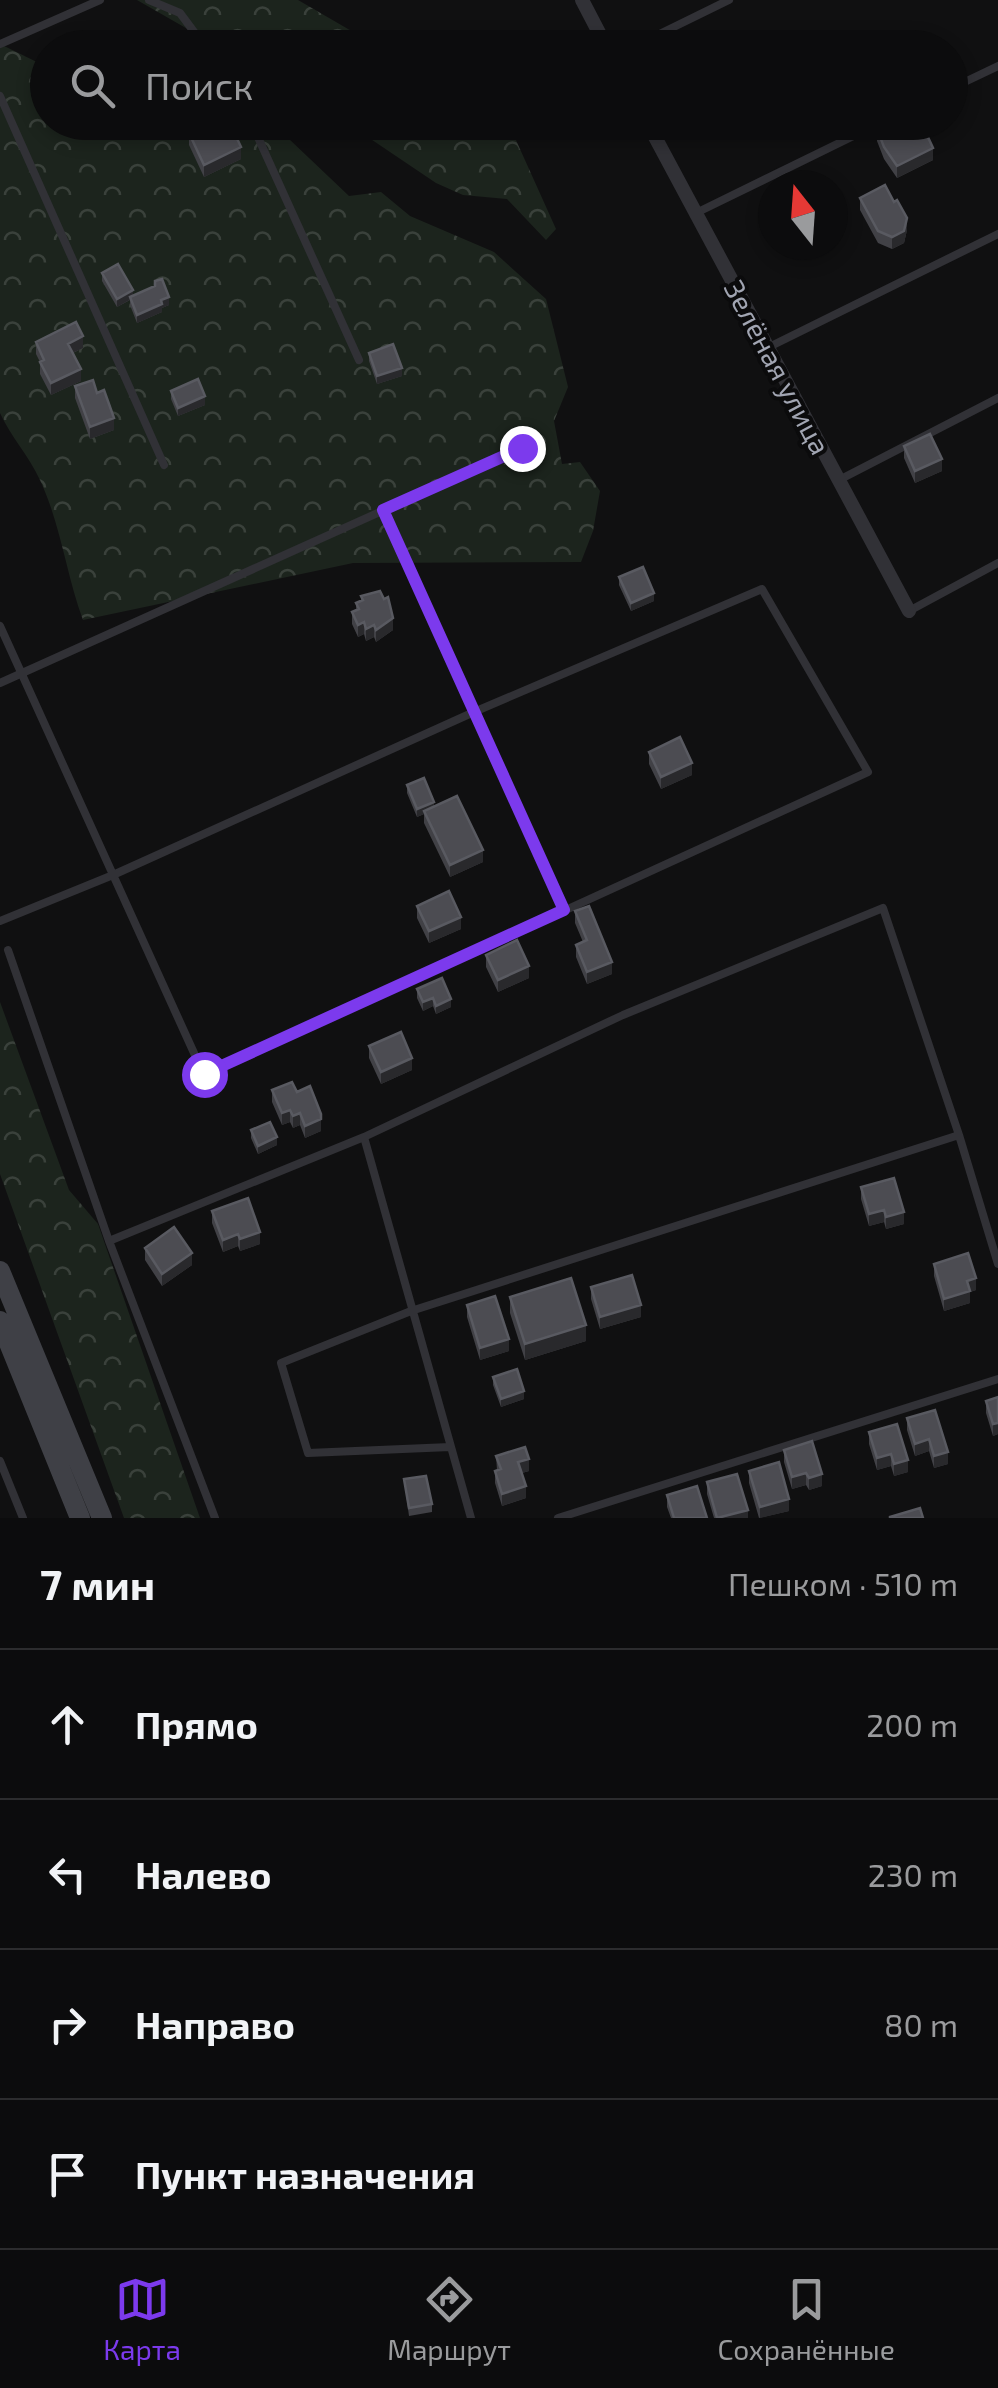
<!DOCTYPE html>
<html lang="ru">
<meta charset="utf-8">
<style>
body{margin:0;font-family:"Exo 2",sans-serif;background:#1a1a1b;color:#f1f3f6}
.compass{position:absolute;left:758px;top:170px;width:90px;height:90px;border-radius:50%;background:#0c0c0d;box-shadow:0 5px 15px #0003;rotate:343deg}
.stop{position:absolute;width:30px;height:30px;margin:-22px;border:8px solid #7c3aed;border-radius:50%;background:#fff}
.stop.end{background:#7c3aed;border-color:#fff;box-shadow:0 2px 10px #0008}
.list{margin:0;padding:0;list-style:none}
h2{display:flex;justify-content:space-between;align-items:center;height:130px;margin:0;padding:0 40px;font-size:42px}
h2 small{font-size:32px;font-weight:400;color:#9a9b9d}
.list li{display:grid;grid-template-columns:65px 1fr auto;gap:30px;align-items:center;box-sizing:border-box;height:150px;padding:0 40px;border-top:2px solid #2c2c2e}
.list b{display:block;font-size:38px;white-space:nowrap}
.list em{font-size:32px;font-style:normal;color:#9a9b9d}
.icon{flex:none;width:55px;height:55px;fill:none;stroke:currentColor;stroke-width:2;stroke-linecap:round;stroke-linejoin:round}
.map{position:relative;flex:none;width:998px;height:1518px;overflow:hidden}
.search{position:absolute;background:#0c0c0d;box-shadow:0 5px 15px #0003;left:30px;right:30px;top:30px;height:110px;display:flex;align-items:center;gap:25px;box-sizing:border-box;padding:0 35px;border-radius:55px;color:#9a9b9d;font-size:38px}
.sheet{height:730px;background:#0c0c0d}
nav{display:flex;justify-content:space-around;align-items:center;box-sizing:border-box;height:140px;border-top:2px solid #2c2c2e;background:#0c0c0d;font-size:28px;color:#9a9b9d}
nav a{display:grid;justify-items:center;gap:5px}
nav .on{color:#7c3aed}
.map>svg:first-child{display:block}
.forest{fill:url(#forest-crowns)}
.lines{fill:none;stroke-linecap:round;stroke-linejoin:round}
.service{stroke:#313136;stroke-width:8}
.minor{stroke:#313136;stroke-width:14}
.secondary{stroke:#3f4046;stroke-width:20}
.wall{fill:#414146}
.shaded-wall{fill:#29292c}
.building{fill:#4c4c52;stroke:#595a61;stroke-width:2.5}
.route{stroke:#7c3aed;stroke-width:12}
.labels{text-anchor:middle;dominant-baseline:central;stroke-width:8;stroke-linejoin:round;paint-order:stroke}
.street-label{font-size:28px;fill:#a1a5b2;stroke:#0b0b0c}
</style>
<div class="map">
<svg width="998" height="1518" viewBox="0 0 998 1518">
<defs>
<pattern id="forest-crowns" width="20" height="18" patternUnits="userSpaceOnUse" patternTransform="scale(2.5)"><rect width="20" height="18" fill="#1c241d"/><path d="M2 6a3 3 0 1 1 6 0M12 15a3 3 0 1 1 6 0" fill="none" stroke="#3a413b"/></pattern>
</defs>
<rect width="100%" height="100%" fill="#101011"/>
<!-- forest -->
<path class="forest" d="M137,0H298L379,47H219Z
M0,44L47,67L48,122L262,123L289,139L349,196L381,192L410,216L494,252L546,299L568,387L554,421L562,464L580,462L600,491L593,531L581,562L353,563L83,620C66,574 61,525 40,480C29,456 11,437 0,413Z
M347,123H499L515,138L556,229L546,240L507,199L463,195L436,183Z
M0,1002L69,1190L98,1224L200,1518H124L0,1174Z"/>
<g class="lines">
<!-- service -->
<path class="service" d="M149,0L180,13L206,48
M0,44L100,0
M631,48L729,0
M950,89L998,66
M0,96L164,465
M251,122L359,360
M696,213L882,122
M769,347L998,234
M839,480L998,398
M383,510L563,910
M909,611L998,563
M0,626L204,1075L868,772L762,589L474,712L113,875L0,921
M0,683L522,448
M8,950L109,1241L215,1518
M364,1137L471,1518
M109,1241L364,1137L623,1015L883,908L959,1135L998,1264
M450,1447L308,1453L281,1363L411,1311L959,1135
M0,1461L23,1518
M558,1518L998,1379"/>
<!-- minor -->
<path class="minor" d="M582,0L607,48
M647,122L909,611"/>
<!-- secondary -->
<path class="secondary" d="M0,1271L102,1518
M0,1321L80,1518"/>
</g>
<!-- wall -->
<path class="wall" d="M906,122H921L933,160L897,178L884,159L877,141V129L895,134L906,128Z
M189,133L241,159L204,177L189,145Z
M860,198L894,202L907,230L904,243L892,249L878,243L860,210Z
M102,273L133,296L169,305L162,308V312L137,323L130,305V300L117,307L102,281Z
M36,342L83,348L73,353L81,381L51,395L40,374V362L36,354Z
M369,353L402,376L377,384L369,361Z
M75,386L97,393L114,430L90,439L75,398Z
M171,391L205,405L178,416L171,399Z
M904,446L942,471L915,483L904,458Z
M619,577L654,601L631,611L619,585Z
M361,596L393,630L376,642L374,637L366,641L364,634L358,637L352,624V612L356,610V603L361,601Z
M649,752L692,775L661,789L649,764Z
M407,785L434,807L483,862L450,877L424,823V814L417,817L407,793Z
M417,906L461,929L429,943L417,918Z
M575,911L612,974L587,984L576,957V945L583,942L575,923Z
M486,955L529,978L498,992L486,967Z
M417,989L451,1007L436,1014L433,1006L423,1011L417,998Z
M369,1046L412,1070L381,1084L369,1058Z
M272,1090L297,1092L321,1131L305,1138L300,1125L293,1128L290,1122L282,1125L272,1102Z
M251,1130L277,1145L258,1154L251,1138Z
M861,1187L904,1224L886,1229L884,1222L869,1226L861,1199Z
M212,1211L260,1244L240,1251L238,1246L223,1252L212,1223Z
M145,1248L192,1265L162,1286L145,1260Z
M934,1264L976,1290L970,1292V1303L944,1311L934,1276Z
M591,1287L641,1317L600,1329L591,1299Z
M510,1297L586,1341L525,1360L510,1313Z
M467,1305L509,1351L480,1360L467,1317Z
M493,1377L524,1399L501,1407L493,1385Z
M998,1397V1434L993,1436L986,1413V1401Z
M935,1410L948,1464L934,1468L929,1451L915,1456L907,1430V1418Z
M869,1432L908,1472L894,1476L891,1466L877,1470L869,1444Z
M784,1450L822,1486L809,1490L806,1485L792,1489L784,1462Z
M496,1456L529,1471L522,1473L526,1498L502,1506L495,1483V1471L497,1470Z
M749,1471L789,1511L759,1518L749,1483Z
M404,1479L432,1504V1512L409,1516Z
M707,1482L748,1518H714L707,1494Z
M667,1495L707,1518H671L667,1507Z"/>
<!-- shaded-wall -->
<path class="shaded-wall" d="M241,147V159L204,177V165Z
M933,148V160L897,178V166Z
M907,218V230L904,243L892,249V237Z
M133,290V298L117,307V299Z
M169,297V305L162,308V312L137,323V315L161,300Z
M83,336V348L68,355V344Z
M402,368V376L377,384V376Z
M81,369V381L51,395V383Z
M205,396V405L178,416V408Z
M114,418V430L90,439V427Z
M942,459V471L915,483V471Z
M654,593V601L631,611V603Z
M393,618V630L376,642V630Z
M364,622V634L358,637V625Z
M374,625V637L366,641V629Z
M692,763V775L661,789V777Z
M434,802V810L417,817V809Z
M483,850V862L450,877V865Z
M461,917V929L429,943V931Z
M612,962V974L587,984V972Z
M529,966V978L498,992V980Z
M433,998V1006L423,1011V1002Z
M451,999V1007L436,1014V1006Z
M412,1058V1070L381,1084V1072Z
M290,1110V1122L282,1125V1113Z
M300,1113V1125L293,1128V1116Z
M321,1114V1131L305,1138V1126Z
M277,1137V1145L258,1154V1146Z
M884,1210V1222L869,1226V1214Z
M904,1212V1224L886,1229V1217Z
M260,1232V1244L240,1251V1239Z
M238,1234V1246L223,1252V1240Z
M192,1253V1265L162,1286V1274Z
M976,1278V1290L970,1292V1303L944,1311V1299L967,1281Z
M641,1305V1317L600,1329V1317Z
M586,1325V1341L525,1360V1344Z
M509,1339V1351L480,1360V1348Z
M524,1391V1399L501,1407V1399Z
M998,1423V1434L993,1436V1424Z
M929,1439V1451L915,1456V1444Z
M948,1452V1464L934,1468V1456Z
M891,1454V1466L877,1470V1458Z
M529,1459V1471L518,1474V1462Z
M908,1460V1472L894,1476V1464Z
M806,1473V1485L792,1489V1477Z
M822,1474V1486L809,1490V1478Z
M526,1486V1498L502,1506V1494Z
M789,1499V1511L760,1518V1507Z
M748,1510V1518H721Z"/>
<!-- building -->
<path class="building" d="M209,122H229L241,147L204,165L189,133Z
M907,122H921L933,148L897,166L884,147L877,129L890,123L895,134L909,127Z
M885,185L894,202L897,200L907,218L904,231L892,237L878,231L860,198Z
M118,264L133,290L117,299L102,273Z
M162,279L169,297L161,300L162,304L137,315L130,297L155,286V281Z
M76,322L83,336L68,344L81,369L51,383L40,362L44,360L36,342Z
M393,344L402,368L377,376L369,353Z
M198,379L205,396L178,408L171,391Z
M93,380L97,393L104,390L114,418L90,427L75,386Z
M930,434L942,459L915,471L904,446Z
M643,567L654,593L631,603L619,577Z
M380,591L384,599L388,597L393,618L376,630L374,625L366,629L364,622L358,625L352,612L359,609L356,603L363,600L361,596Z
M680,737L692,763L661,777L649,752Z
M424,778L434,802L417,809L407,785Z
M457,796L483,850L450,865L424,811Z
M449,891L461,917L429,931L417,906Z
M589,906L612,962L587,972L576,945L587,940L575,911Z
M517,940L529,966L498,980L486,955Z
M442,978L451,999L436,1006L433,998L423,1002L417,989Z
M401,1032L412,1058L381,1072L369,1046Z
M292,1082L297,1092L310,1086L321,1114V1119L305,1126L300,1113L293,1116L290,1110L282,1113L272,1090Z
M270,1122L277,1137L258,1146L251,1130Z
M894,1178L904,1212L886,1217L884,1210L869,1214L861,1187Z
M248,1198L260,1232L240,1239L238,1234L223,1240L212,1211Z
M174,1227L192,1253L162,1274L145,1248Z
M968,1253L976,1278L967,1281L970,1291L944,1299L934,1264Z
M632,1275L641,1305L600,1317L591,1287Z
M571,1278L586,1325L525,1344L510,1297Z
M495,1296L509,1339L480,1348L467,1305Z
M517,1369L524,1391L501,1399L493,1377Z
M998,1397V1423L993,1424L986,1401Z
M935,1410L948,1452L934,1456L929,1439L915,1444L907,1418Z
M897,1424L908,1460L894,1464L891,1454L877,1458L869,1432Z
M812,1441L822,1474L809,1478L806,1473L792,1477L784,1450Z
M525,1447L529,1459L518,1462L526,1486L502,1494L495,1471L501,1469L496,1456Z
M779,1462L789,1499L760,1507L749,1471Z
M737,1474L748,1510L717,1518L707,1482Z
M426,1476L432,1504L409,1508L404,1479Z
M697,1486L707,1518H674L667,1495Z
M920,1508L923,1518H890V1517Z"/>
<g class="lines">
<!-- route -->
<path class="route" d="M204,1074L564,910L383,510L522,448"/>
</g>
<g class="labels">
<!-- street labels -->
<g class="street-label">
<text transform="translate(778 367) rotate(62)">Зелёная улица</text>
</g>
</g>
</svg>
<svg class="compass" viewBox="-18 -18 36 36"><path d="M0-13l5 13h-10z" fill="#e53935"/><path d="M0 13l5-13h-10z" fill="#9a9b9d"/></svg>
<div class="stop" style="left:204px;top:1074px"></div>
<div class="stop end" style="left:522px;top:448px"></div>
<div class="search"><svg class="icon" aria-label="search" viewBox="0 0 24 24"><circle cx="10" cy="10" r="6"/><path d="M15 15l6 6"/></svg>Поиск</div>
</div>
<section class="sheet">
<h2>7 мин<small>Пешком · 510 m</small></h2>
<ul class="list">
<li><svg class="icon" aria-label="ahead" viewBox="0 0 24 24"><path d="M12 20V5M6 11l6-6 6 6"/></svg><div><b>Прямо</b></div><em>200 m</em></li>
<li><svg class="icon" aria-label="left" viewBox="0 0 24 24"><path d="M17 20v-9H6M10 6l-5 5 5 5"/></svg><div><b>Налево</b></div><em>230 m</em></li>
<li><svg class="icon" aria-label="right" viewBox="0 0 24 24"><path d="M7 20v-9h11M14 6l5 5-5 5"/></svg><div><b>Направо</b></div><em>80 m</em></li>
<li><svg class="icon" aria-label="arrive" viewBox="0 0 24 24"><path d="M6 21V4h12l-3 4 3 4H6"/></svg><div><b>Пункт назначения</b></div></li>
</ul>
</section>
<nav>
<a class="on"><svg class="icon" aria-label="map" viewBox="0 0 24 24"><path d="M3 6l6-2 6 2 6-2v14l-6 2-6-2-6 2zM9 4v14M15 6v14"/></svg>Карта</a>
<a><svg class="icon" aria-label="directions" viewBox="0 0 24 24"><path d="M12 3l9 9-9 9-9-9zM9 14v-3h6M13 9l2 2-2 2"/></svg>Маршрут</a>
<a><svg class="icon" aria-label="saved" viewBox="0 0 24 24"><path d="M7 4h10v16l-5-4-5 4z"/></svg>Сохранённые</a>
</nav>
